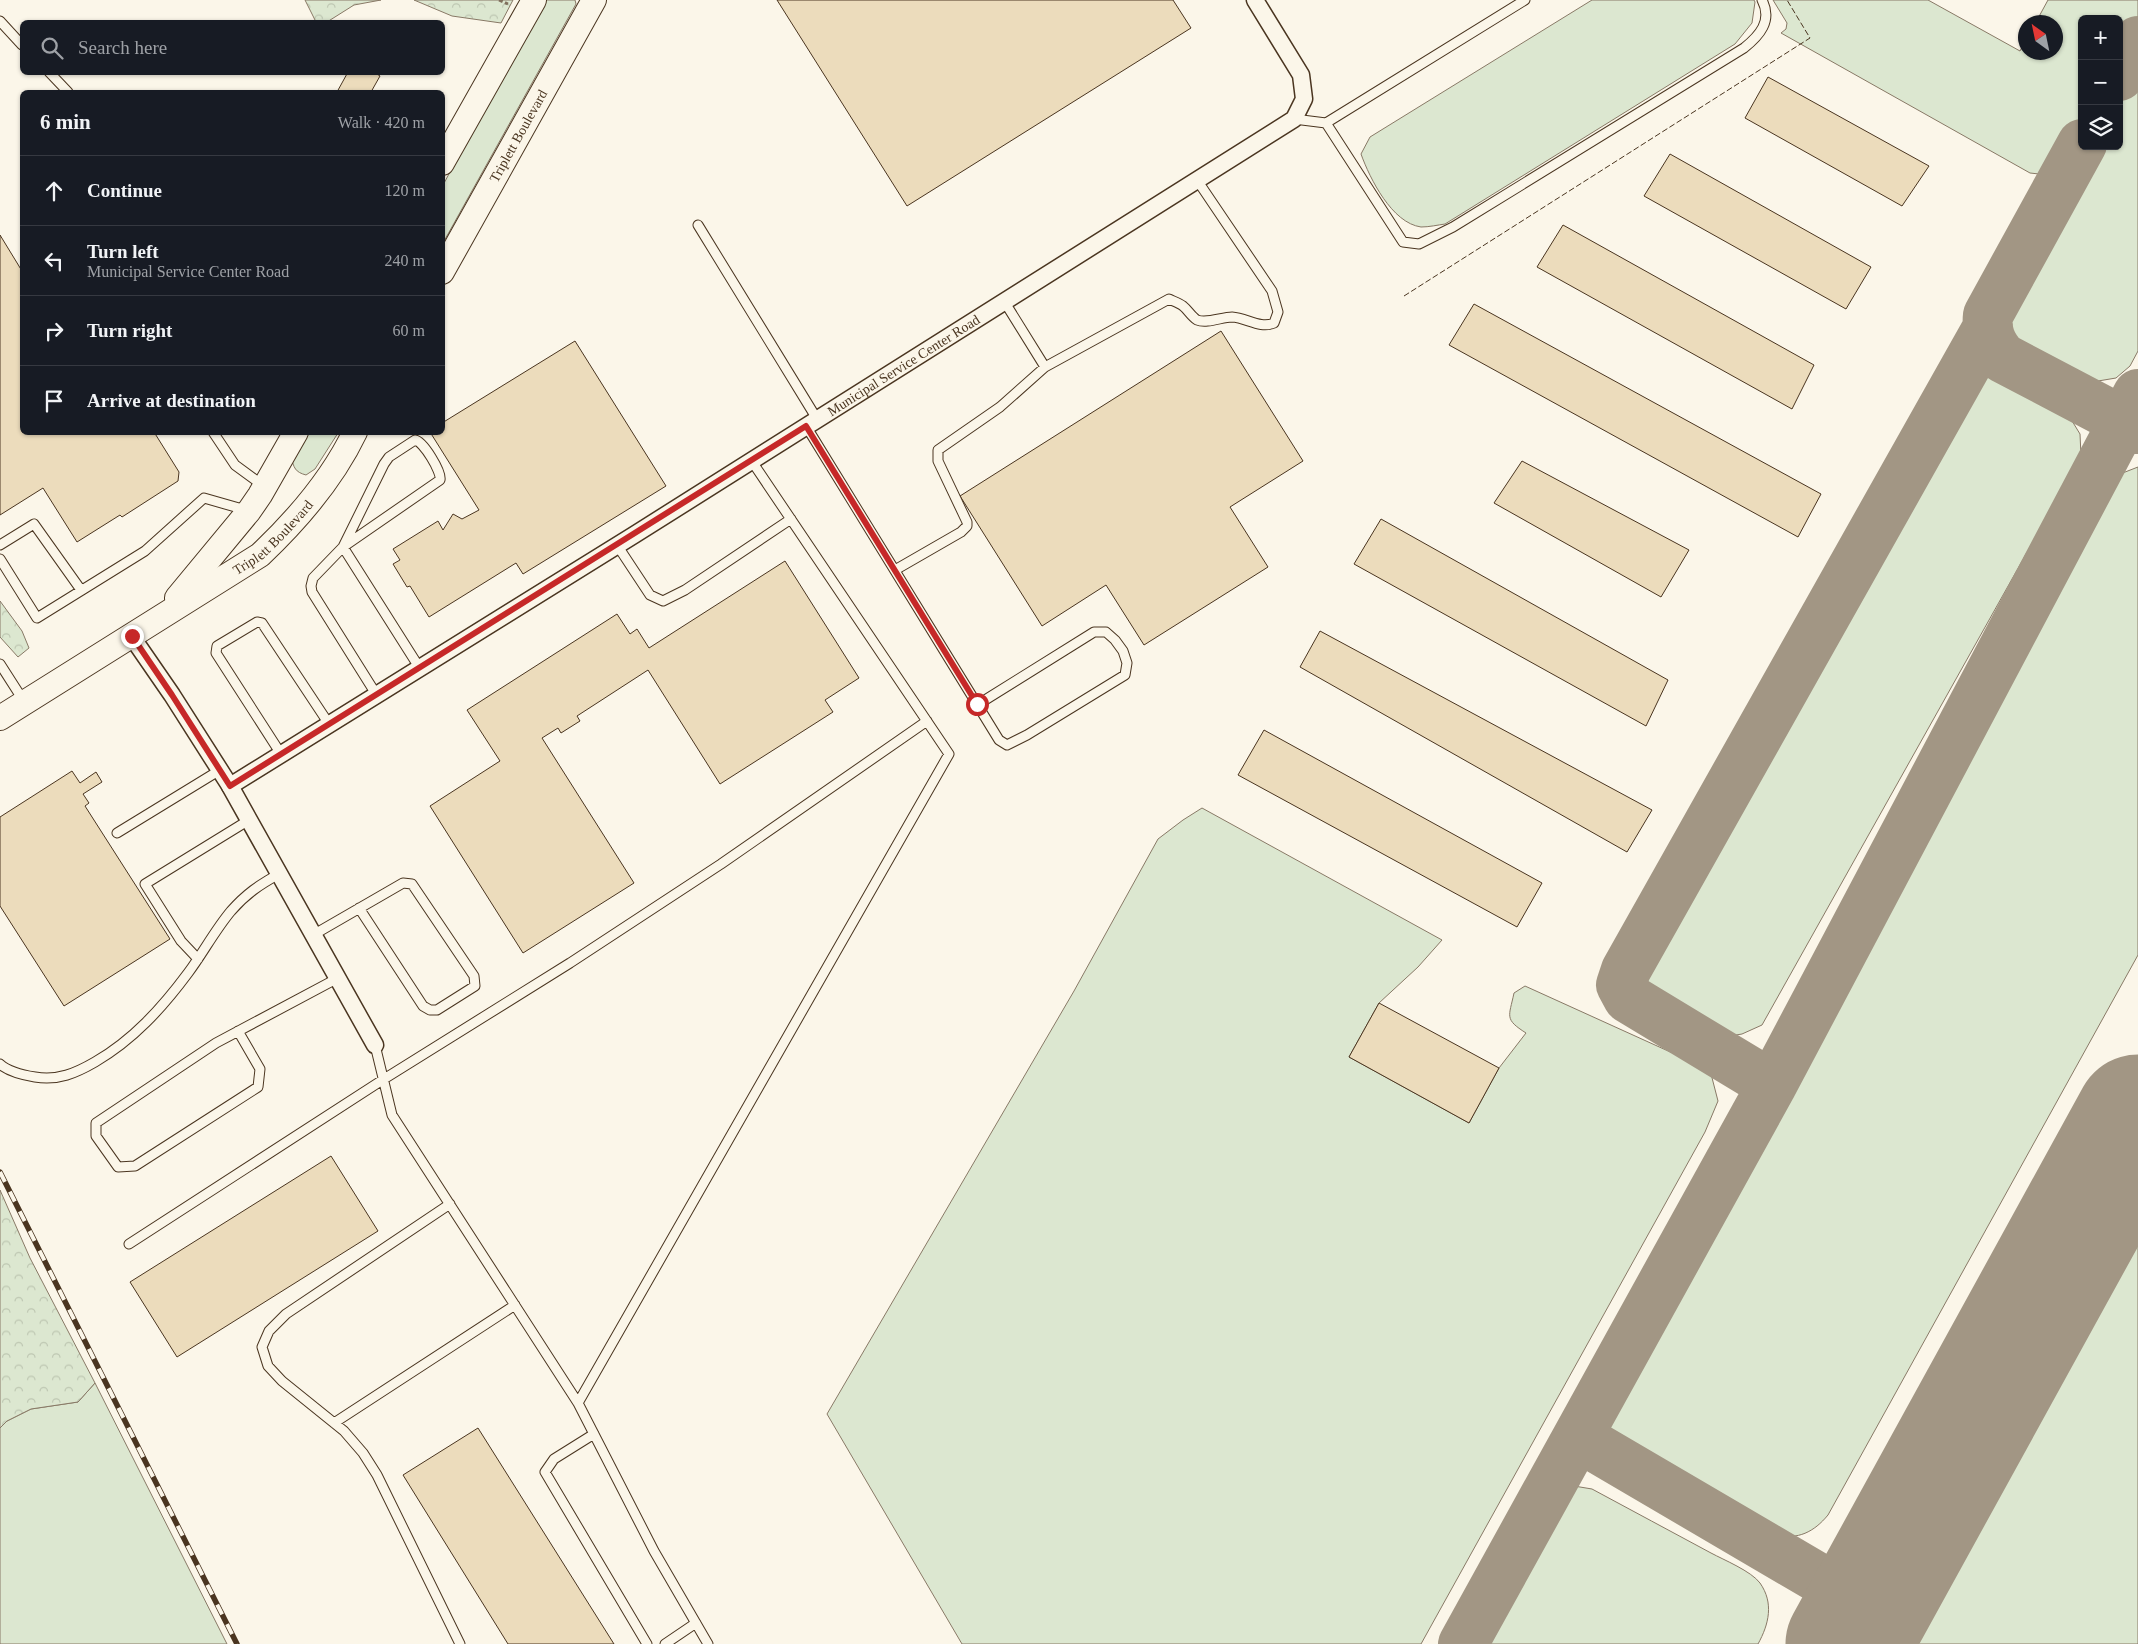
<!DOCTYPE html>
<meta charset="utf-8">
<style>
body{margin:0;font-family:Georgia,serif;background:#20242c;color:#f1f3f6}
.controls{position:absolute;right:15px;top:15px;display:grid;overflow:hidden;border-radius:8px;box-shadow:0 1px 4px #0004}
.controls button{width:45px;height:45px;display:grid;place-items:center;padding:0;border:0;border-bottom:1px solid #363941;background:#171b24;color:#f1f3f6;font:25px sans-serif}
.compass{position:absolute;left:2018px;top:15px;width:45px;height:45px;border-radius:50%;background:#171b24;box-shadow:0 1px 4px #0004;rotate:327deg}
.stop{position:absolute;width:15px;height:15px;margin:-11px;border:4px solid #c62828;border-radius:50%;background:#fff}
.stop.end{background:#c62828;border-color:#fff;box-shadow:0 1px 5px #0008}
.list{margin:0;padding:0;list-style:none}
h2{display:flex;justify-content:space-between;align-items:center;height:65px;margin:0;padding:0 20px;font-size:21px}
h2 small{font-size:16px;font-weight:400;color:#9ea1a6}
.list li{display:grid;grid-template-columns:32px 1fr auto;gap:15px;align-items:center;box-sizing:border-box;height:70px;padding:0 20px;border-top:1px solid #363941}
.list b{display:block;font-size:19px;white-space:nowrap}
.list p{margin:0;font-size:16px;white-space:nowrap;color:#9ea1a6}
.list em{font-size:16px;font-style:normal;color:#9ea1a6}
.icon{flex:none;width:28px;height:28px;fill:none;stroke:currentColor;stroke-width:2;stroke-linecap:round;stroke-linejoin:round}
.map{position:relative;flex:none;width:2138px;height:1644px;overflow:hidden}
.search{position:absolute;background:#171b24;box-shadow:0 1px 4px #0004;left:20px;top:20px;width:425px;height:55px;display:flex;align-items:center;gap:12px;box-sizing:border-box;padding:0 18px;border-radius:8px;color:#9ea1a6;font-size:19px}
.panel{position:absolute;background:#171b24;box-shadow:0 1px 4px #0004;left:20px;top:90px;width:425px;height:345px;border-radius:8px}
.map>svg:first-child{display:block}
.green{fill:#dce7d0;stroke:#887966}
.forest{fill:url(#forest-crowns);stroke:#887966}
.lines{fill:none;stroke-linecap:round;stroke-linejoin:round}
.taxiway{stroke:#a29684;stroke-width:50}
.runway{stroke:#a29684;stroke-width:125}
.building{fill:#ecdcbc;stroke:#4a3520}
.service-casing{stroke:#4a3520;stroke-width:11}
.minor-casing{stroke:#4a3520;stroke-width:19}
.secondary-casing{stroke:#4a3520;stroke-width:26}
.path{stroke:#7f6f5c;stroke-width:3;stroke-dasharray:4 2.5;stroke-linecap:butt}
.service{stroke:#fbf6e9;stroke-width:9}
.minor{stroke:#fbf6e9;stroke-width:16}
.secondary{stroke:#fbf6e9;stroke-width:24}
.rail-casing{stroke:#4a3520;stroke-width:5.5}
.rail{stroke:#fbf6e9;stroke-width:4;stroke-dasharray:11;stroke-linecap:butt}
.fence{stroke:#4a3520;stroke-width:1;stroke-dasharray:6 2.5;stroke-linecap:butt}
.route{stroke:#c62828;stroke-width:6}
.labels{text-anchor:middle;dominant-baseline:central;stroke-width:4;stroke-linejoin:round;paint-order:stroke}
.street-label{font-size:14px;fill:#4a3520;stroke:#fbf6e9}
</style>
<div class="map">
<svg width="2138" height="1644" viewBox="0 0 2138 1644">
<defs>
<pattern id="forest-crowns" width="20" height="18" patternUnits="userSpaceOnUse" patternTransform="scale(1.25)"><rect width="20" height="18" fill="#dce7d0"/><path d="M2 6a3 3 0 1 1 6 0M12 15a3 3 0 1 1 6 0" fill="none" stroke="#bec7b2"/></pattern>
</defs>
<rect width="100%" height="100%" fill="#fbf6e9"/>
<!-- green -->
<path class="green" d="M543,0H575L576,4L443,243V185Z
M1592,0H1754L1755,2L1752,23L1735,44L1445,224C1438,225 1429,227 1421,227C1392,223 1370,179 1361,154L1370,137Z
M1773,0H1928L2020,51L2025,41L2026,52H2056V22H2036L2048,0H2138V16L2119,50V19H2082V118L2056,165L2048,172L2039,174L2030,173L1781,33L1786,29L1787,23Z
M2138,67V351L2130,366L2116,378L2092,382L2034,355L2012,340L2000,327L2001,312L2093,146H2119V100Z
M1989,368L2066,411L2080,434L2081,456L1762,1025L1742,1034L1718,1038L1649,1000L1641,976L1648,949L1966,380L1977,369Z
M305,433H338L315,469L306,475C295,472 294,468 291,457Z
M2138,467V955L1828,1515C1814,1532 1798,1540 1776,1535L1615,1445L1603,1428L1604,1401L2104,494L2120,474Z
M1202,808L1442,940L1418,967L1379,1003L1349,1057L1469,1123L1499,1068L1526,1033C1504,1019 1509,1017 1514,993L1525,986L1710,1070L1718,1101L1705,1132L1421,1644H962L827,1414L1074,991L1158,839L1183,820Z
M2138,1224V1644H1906Z
M95,1383L227,1644H0V1428L7,1421L31,1409L78,1402Z
M1574,1486L1592,1489C1632,1510 1671,1532 1711,1553C1724,1560 1751,1571 1760,1583C1774,1603 1769,1624 1758,1644H1468L1549,1499L1561,1490Z"/>
<!-- forest -->
<path class="forest" d="M305,0H381L354,5L327,22H316Z
M414,0H513L501,23L452,16Z
M0,601L22,631L29,648L18,657L0,637Z
M0,1190L30,1258L95,1383L78,1402L31,1409L7,1421L0,1428Z"/>
<g class="lines">
<!-- taxiway -->
<path class="taxiway" d="M2119,76L2138,41
M2082,144L1988,315C1986,332 1991,345 2003,358L2138,429
M1772,1085L1628,998L1621,985L1626,970L1988,327
M1578,1437L1868,1607
M1463,1644L1772,1085L2138,394"/>
<!-- runway -->
<path class="runway" d="M1848,1644L2138,1117"/>
</g>
<!-- building -->
<path class="building" d="M777,0H1173L1191,28L907,206Z
M348,72H374L380,76L371,92H373H337Z
M1768,77L1929,166L1902,206L1745,118Z
M1670,154L1871,267L1846,309L1644,196Z
M1563,225L1814,365L1792,409L1537,267Z
M0,235L22,271V432H154L179,472L178,481L122,517L120,515L77,542L43,488L0,515Z
M1474,304L1821,494L1798,537L1449,345Z
M1221,331L1303,461L1230,507L1268,567L1144,645L1106,585L1042,626L960,496Z
M575,341L666,486L523,574L516,563L429,617L410,586L407,587L393,564L400,560L393,549L438,521L443,530L453,514L462,519L479,510L430,432H442V423Z
M1522,461L1689,550L1661,597L1494,503Z
M1381,519L1668,680L1646,726L1354,564Z
M785,561L859,678L825,700L833,712L720,784L648,670L577,716L580,721L561,733L558,728L542,738L634,883L523,953L430,806L500,761L467,710L617,614L630,634L637,629L649,648Z
M1320,631L1652,810L1627,852L1300,667Z
M1264,730L1542,883L1517,927L1238,775Z
M72,771L80,783L96,772L102,782L83,794L89,803L85,806L170,939L64,1006L0,906V817Z
M1379,1003L1499,1068L1469,1123L1349,1057Z
M331,1156L378,1231L177,1357L130,1282Z
M478,1428L614,1644H508L403,1475Z"/>
<g class="lines">
<defs>
<path id="service" d="M0,21L22,45
M49,72L68,92
M1294,119L1326,123L1525,0
M1326,123L1403,242L1419,244L1453,227L1744,48C1759,36 1773,21 1762,0
M698,225L817,419
M1004,301L1045,367
M806,426L999,740L1007,745L1027,735L1125,675L1127,663L1123,651L1115,640L1106,632H1094L977,705
M213,432L235,465L265,487
M0,545L34,524L81,590
M617,545L650,595L663,601L685,590L791,519
M0,559L37,618L145,551L204,498L246,510
M895,570L961,532L967,526V522L938,461V450L1000,407L1045,367L1169,299C1173,301 1179,303 1183,306C1188,310 1191,316 1197,320C1207,324 1222,317 1232,317C1247,318 1260,329 1274,323L1278,312L1272,291L1197,180
M0,664L25,703
M376,694L312,592L311,586L313,578L343,547L384,464L389,457L415,440C423,441 442,472 440,480L343,547L419,667
M281,754L216,653L217,646L257,622L262,623L329,724
M117,833L220,770
M313,935L403,883L412,884L474,976L475,986L437,1010H430L423,1006L359,908
M198,959L181,941L145,884L249,820
M238,1031L260,1069L258,1087L135,1166L118,1167L96,1136V1123L216,1043L338,978
M375,1045L392,1115L578,1403
M0,1064C9,1072 23,1075 35,1077C58,1081 76,1073 95,1062C133,1040 162,1008 188,973C203,953 215,930 231,911C246,894 259,885 279,874
M450,1204L286,1314L269,1331L262,1347L268,1366L282,1381L344,1431L363,1453L377,1475L460,1644
M129,1244L384,1079L570,963L721,864L927,721
M334,1423L515,1305
M594,1434L554,1459L545,1472L647,1644
M665,1644L696,1623
M708,1644L654,1551L578,1403L949,754L751,460"/>
<g id="minor">
<path d="M132,637L172,695L230,786L375,1045"/>
<path id="s1" d="M230,786L634,535L1294,119L1304,99L1301,75L1255,0"/>
</g>
<g id="secondary">
<path d="M442,163L534,0"/>
<path id="s2" d="M442,272L594,0"/>
<path d="M177,598L249,511L260,495L296,432"/>
<path id="s3" d="M0,718L260,555C297,520 332,480 355,432"/>
</g>
</defs>
<!-- service casing -->
<use href="#service" class="service-casing"/>
<!-- minor casing -->
<use href="#minor" class="minor-casing"/>
<!-- secondary casing -->
<use href="#secondary" class="secondary-casing"/>
<!-- path -->
<path class="path" d="M499,0L508,4"/>
<!-- service -->
<use href="#service" class="service"/>
<!-- minor -->
<use href="#minor" class="minor"/>
<!-- secondary -->
<use href="#secondary" class="secondary"/>
<defs>
<path id="rail" d="M0,1172L237,1644"/>
</defs>
<!-- rail casing -->
<use href="#rail" class="rail-casing"/>
<!-- rail -->
<use href="#rail" class="rail"/>
<!-- fence -->
<path class="fence" d="M1404,296L1810,38L1787,0"/>
</g>
<g class="lines">
<!-- route -->
<path class="route" d="M132,636L172,695L230,786L806,426L977,704"/>
</g>
<g class="labels">
<!-- street labels -->
<g class="street-label">
<text stroke="none"><textPath href="#s2" startOffset="156">Triplett Boulevard</textPath></text>
<text stroke="none"><textPath href="#s1" startOffset="794">Municipal Service Center Road</textPath></text>
<text stroke="none"><textPath href="#s3" startOffset="328">Triplett Boulevard</textPath></text>
</g>
</g>
</svg>
<div class="controls">
<button>+</button>
<button>−</button>
<button><svg class="icon" aria-label="layers" viewBox="0 0 24 24"><path d="M12 4l9 5-9 5-9-5zM3 14l9 5 9-5"/></svg></button>
</div>
<svg class="compass" viewBox="-18 -18 36 36"><path d="M0-13l5 13h-10z" fill="#e53935"/><path d="M0 13l5-13h-10z" fill="#9ea1a6"/></svg>
<div class="stop" style="left:977px;top:704px"></div>
<div class="stop end" style="left:132px;top:636px"></div>
<div class="search"><svg class="icon" aria-label="search" viewBox="0 0 24 24"><circle cx="10" cy="10" r="6"/><path d="M15 15l6 6"/></svg>Search here</div>
<section class="panel">
<h2>6 min<small>Walk · 420 m</small></h2>
<ul class="list">
<li><svg class="icon" aria-label="ahead" viewBox="0 0 24 24"><path d="M12 20V5M6 11l6-6 6 6"/></svg><div><b>Continue</b></div><em>120 m</em></li>
<li><svg class="icon" aria-label="left" viewBox="0 0 24 24"><path d="M17 20v-9H6M10 6l-5 5 5 5"/></svg><div><b>Turn left</b><p>Municipal Service Center Road</p></div><em>240 m</em></li>
<li><svg class="icon" aria-label="right" viewBox="0 0 24 24"><path d="M7 20v-9h11M14 6l5 5-5 5"/></svg><div><b>Turn right</b></div><em>60 m</em></li>
<li><svg class="icon" aria-label="arrive" viewBox="0 0 24 24"><path d="M6 21V4h12l-3 4 3 4H6"/></svg><div><b>Arrive at destination</b></div></li>
</ul>
</section>
</div>
